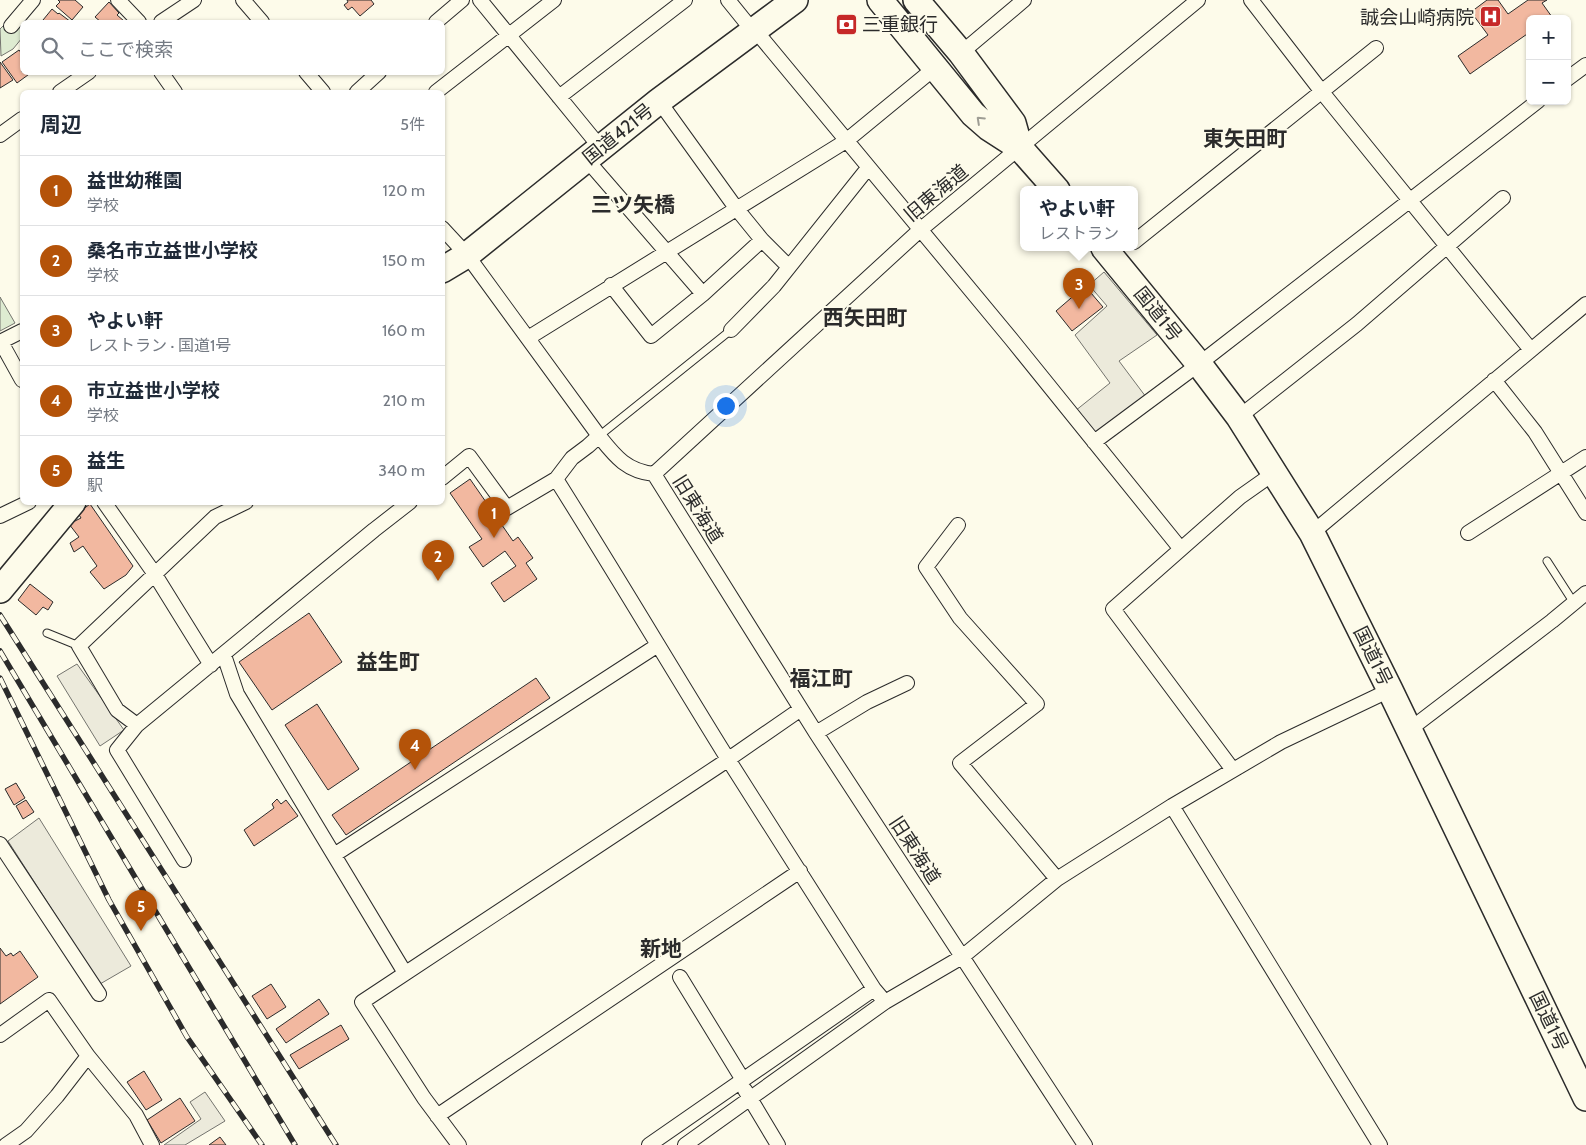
<!DOCTYPE html>
<html lang="ja">
<meta charset="utf-8">
<style>
body{margin:0;font-family:Cabin,"Noto Sans JP",sans-serif;background:#f6f6f7;color:#1f2937}
.controls{position:absolute;right:15px;top:15px;display:grid;overflow:hidden;border-radius:8px;box-shadow:0 1px 4px #0004}
.controls button{width:45px;height:45px;display:grid;place-items:center;padding:0;border:0;border-bottom:1px solid #e0e1e3;background:#fff;color:#1f2937;font:25px sans-serif}
.you{position:absolute;left:725px;top:405px;width:18px;height:18px;margin:-12px;border:4px solid #fff;border-radius:50%;background:#1a73e8;box-shadow:0 0 0 8px #1a73e833}
.badge{display:grid;place-items:center;width:32px;height:32px;border-radius:50%;background:#b45309;color:#fff;font-size:16px;font-weight:700}
.pin{position:absolute;translate:-50% -41px;filter:drop-shadow(0 1px 2px #0008)}
.pin::after{content:'';position:absolute;top:26px;width:18px;height:15px;background:inherit;clip-path:polygon(0 0,100% 0,50% 100%)}
.popup{position:absolute;left:1020px;top:186px;width:118px;height:65px;box-sizing:border-box;display:grid;place-content:center;border-radius:8px;background:#fff;filter:drop-shadow(0 1px 4px #0005);font-size:16px;white-space:nowrap;color:#747a83}
.popup b{font-size:19px;color:#1f2937}
.popup::after{content:'';position:absolute;left:50%;top:100%;margin-left:-10px;border:10px solid transparent;border-top-color:#fff}
.list{margin:0;padding:0;list-style:none}
h2{display:flex;justify-content:space-between;align-items:center;height:65px;margin:0;padding:0 20px;font-size:21px}
h2 small{font-size:16px;font-weight:400;color:#747a83}
.list li{display:grid;grid-template-columns:32px 1fr auto;gap:15px;align-items:center;box-sizing:border-box;height:70px;padding:0 20px;border-top:1px solid #e0e1e3}
.list b{display:block;font-size:19px;white-space:nowrap}
.list p{margin:0;font-size:16px;white-space:nowrap;color:#747a83}
.list em{font-size:16px;font-style:normal;color:#747a83}
.icon{flex:none;width:28px;height:28px;fill:none;stroke:currentColor;stroke-width:2;stroke-linecap:round;stroke-linejoin:round}
.map{position:relative;flex:none;width:1586px;height:1145px;overflow:hidden}
.search{position:absolute;background:#fff;box-shadow:0 1px 4px #0004;left:20px;top:20px;width:425px;height:55px;display:flex;align-items:center;gap:12px;box-sizing:border-box;padding:0 18px;border-radius:8px;color:#747a83;font-size:19px}
.panel{position:absolute;background:#fff;box-shadow:0 1px 4px #0004;left:20px;top:90px;width:425px;height:415px;border-radius:8px}
.map>svg:first-child{display:block}
.green{fill:#deebd1;stroke:#74746e}
.parking{fill:#eceadb;stroke:#74746e}
.building{fill:#f2b8a0;stroke:#2b2b2b}
.lines{fill:none;stroke-linecap:round;stroke-linejoin:round}
.lane-casing{stroke:#2b2b2b;stroke-width:9}
.street-casing{stroke:#2b2b2b;stroke-width:16}
.highway-casing{stroke:#2b2b2b;stroke-width:28}
.lane{stroke:#fdfbea;stroke-width:7}
.street{stroke:#fdfbea;stroke-width:14}
.highway{stroke:#fdfbea;stroke-width:25}
.rail-casing{stroke:#2b2b2b;stroke-width:5.5}
.rail{stroke:#fdfbea;stroke-width:4;stroke-dasharray:11;stroke-linecap:butt}
.oneway{stroke:#9e9d94}
.labels{text-anchor:middle;dominant-baseline:central;stroke-width:4;stroke-linejoin:round;paint-order:stroke}
.poi-label{font-size:19px;fill:#2b2b2b;stroke:#fdfbea;text-anchor:end}
.street-label{font-size:19px;fill:#2b2b2b;stroke:#fdfbea}
.quarter-label{font-size:21px;font-weight:bold;fill:#2b2b2b;stroke:#fdfbea}
</style>
<div class="map">
<svg width="1586" height="1145" viewBox="0 0 1586 1145">
<rect width="100%" height="100%" fill="#fdfbea"/>
<!-- green -->
<path class="green" d="M22,24V38L13,49L1,56L0,29L4,25L14,33Z
M0,297L15,323L0,331Z"/>
<!-- parking -->
<path class="parking" d="M1104,272L1157,335L1119,361L1146,397L1094,436L1075,411L1110,383L1075,335L1107,306L1089,285Z
M77,664L124,730L100,746L57,676Z
M39,818L131,966L100,984L8,841Z
M205,1092L225,1121L185,1145H164L201,1119L190,1102Z"/>
<!-- building -->
<path class="building" d="M58,0H75L83,7L72,20L56,6L60,2Z
M347,0H371L374,4L360,16L352,7L348,10L344,5L348,2Z
M1487,0H1498L1508,14L1528,0H1547L1542,3L1552,17L1549,19H1530V32L1470,74L1458,56L1488,35L1471,12Z
M109,2L119,13L117,15L124,21L122,22H101L95,17Z
M52,9L58,14L59,13L71,22H46L43,20Z
M19,50L22,54V72H32L17,83L2,62Z
M0,62L13,80L0,88Z
M1085,286L1103,307L1072,331L1056,311Z
M470,479L513,541L518,537L533,558L526,563L537,579L504,602L491,583L516,566L505,551L483,567L469,547L482,539L450,493Z
M90,504L133,566L126,575L104,589L90,572L97,566L83,546L74,552L70,543L79,537L69,524L81,518L78,513Z
M30,584L53,602L48,610L43,607L36,615L18,600Z
M309,613L342,662L272,710L239,662Z
M536,678L550,698L346,835L332,815Z
M317,704L359,769L328,790L285,725Z
M16,783L25,798L14,805L5,789Z
M277,799L281,804L286,800L298,816L254,846L244,830L274,808L272,804Z
M26,800L34,812L23,819L16,806Z
M0,948L6,956L11,953L13,956L20,951L38,977L0,1004Z
M271,984L286,1007L267,1019L252,996Z
M319,999L329,1014L286,1043L276,1029Z
M341,1025L349,1039L299,1069L290,1055Z
M144,1071L162,1100L146,1110L127,1082Z
M180,1098L195,1121L161,1143L147,1120Z
M220,1137L226,1145H209Z"/>
<g class="lines">
<defs>
<path id="lane" d="M599,436L731,330
M1547,561L1574,603
M47,633L79,646"/>
<path id="street" d="M118,0L139,22
M243,0L262,22
M480,0L600,147
M728,0L753,31
M1251,0L1322,92L1531,350
M161,22L194,0
M436,22L462,0
M11,26L33,0
M755,30L1012,340L1180,548
M961,53L1024,0
M161,72L175,92
M306,72L323,92
M1567,79L1586,65
M60,92L89,72
M357,92L379,72
M436,92L554,0
M559,97L685,0
M0,135L22,119
M586,159L703,294
M442,228L467,255L599,436C615,456 626,471 654,474
M762,240L789,267
M1134,242L1376,48
M611,285L651,336L703,294L762,240L736,208L659,101
M731,330L774,286L868,168
M528,338L846,141L936,67
M0,342L22,331
M1,342L22,380
M1494,380L1535,432L1586,513
M1239,417L1357,324L1503,198
M599,436L588,446L572,458L556,479C614,571 669,664 726,756C775,834 825,911 874,989L885,1002
M1094,442L1199,364L1538,101
M654,474L816,733L1085,1145
M654,474L920,230L1198,0
M442,478L469,456L507,508L556,479
M104,502L154,573L211,665
M246,502L215,517L79,646L117,710L137,725L374,530L410,502
M0,516L29,502
M958,525L926,567L960,618L1037,704L960,763L1057,879
M1312,533L1586,304
M1468,533L1586,457
M224,655L237,694L405,973
M137,725L117,750L184,860
M1409,730L1552,621L1586,593
M816,733L867,702L907,683
M1233,770L1113,609L1240,497L1274,473
M1172,806L1380,1145
M0,844L99,994
M334,855L658,645
M680,977L743,1080
M0,1035L49,1000L88,1056L57,1096L26,1131L6,1145
M88,1056L136,1115L152,1145
M745,1090L778,1145
M437,1116L800,871
M459,1145L424,1098L362,1002L720,765L801,709
M649,1145L874,989
M685,1145L885,1002L962,957L1057,879L1172,806L1281,742L1390,690"/>
<path id="highway" d="M880,0L973,114L989,128L1020,148L1057,190
M916,0L961,53L1013,123L1020,148
M1104,248L1199,364L1239,417L1312,533L1390,690L1586,1098
M442,270L467,255L659,101L795,0
M0,590L73,502"/>
</defs>
<!-- lane casing -->
<use href="#lane" class="lane-casing"/>
<!-- street casing -->
<use href="#street" class="street-casing"/>
<!-- highway casing -->
<use href="#highway" class="highway-casing"/>
<!-- lane -->
<use href="#lane" class="lane"/>
<!-- street -->
<use href="#street" class="street"/>
<!-- highway -->
<use href="#highway" class="highway"/>
<defs>
<path id="rail" d="M0,615L336,1145
M0,651L295,1145
M0,678L109,900L187,1037L262,1145"/>
</defs>
<!-- rail casing -->
<use href="#rail" class="rail-casing"/>
<!-- rail -->
<use href="#rail" class="rail"/>
</g>
<!-- one-way arrows -->
<defs><path id="oneway-chevron" d="M-2-3.5L2.5 0L-2 3.5" fill="none" stroke-width="1.6" stroke-linecap="round" stroke-linejoin="round" transform="scale(1.25)"/></defs>
<use class="oneway" href="#oneway-chevron" transform="translate(980 120) rotate(-137)"/>
<!-- icons -->
<defs>
<symbol id="hospital-square" viewBox="-11 -11 22 22"><rect x="-9" y="-9" width="18" height="18" rx="4" fill="#c62828" stroke="#fdfbea"/><path d="M-5-5h3v3.5h4V-5h3V5h-3V1.5h-4V5h-3Z" fill="#fff"/></symbol>
<symbol id="bank-square" viewBox="-11 -11 22 22"><rect x="-9" y="-9" width="18" height="18" rx="4" fill="#c62828" stroke="#fdfbea"/><path d="M-6-4H6V4H-6ZM0-2.3a2.3 2.3 0 1 0 0 4.6a2.3 2.3 0 1 0 0-4.6Z" fill="#fff"/></symbol>
</defs>
<g fill-rule="evenodd">
<use href="#hospital-square" x="1478" y="4" width="25" height="25"/>
<use href="#bank-square" x="834" y="12" width="25" height="25"/>
</g>
<g class="labels">
<!-- poi labels -->
<g class="poi-label">
<text x="1474" y="17">誠会山崎病院</text>
<text x="862" y="24" text-anchor="start">三重銀行</text>
</g>
<!-- street labels -->
<g class="street-label">
<text transform="translate(618 134) rotate(-39)">国道421号</text>
<text transform="translate(936 193) rotate(-40)">旧東海道</text>
<text transform="translate(1158 314) rotate(51)">国道1号</text>
<text transform="translate(698 509) rotate(58)">旧東海道</text>
<text transform="translate(1373 656) rotate(64)">国道1号</text>
<text transform="translate(915 850) rotate(57)">旧東海道</text>
<text transform="translate(1549 1021) rotate(64)">国道1号</text>
</g>
<!-- quarter labels -->
<g class="quarter-label">
<text x="1245" y="138">東矢田町</text>
<text x="633" y="204">三ツ矢橋</text>
<text x="865" y="317">西矢田町</text>
<text x="388" y="661">益生町</text>
<text x="821" y="678">福江町</text>
<text x="661" y="948">新地</text>
</g>
</g>
</svg>
<div class="controls">
<button>+</button>
<button>−</button>
</div>
<div class="you"></div>
<div class="pin badge" style="left:494px;top:538px">1</div>
<div class="pin badge" style="left:438px;top:581px">2</div>
<div class="pin badge" style="left:1079px;top:309px">3</div>
<div class="popup"><b>やよい軒</b>レストラン</div>
<div class="pin badge" style="left:415px;top:770px">4</div>
<div class="pin badge" style="left:141px;top:931px">5</div>
<div class="search"><svg class="icon" aria-label="search" viewBox="0 0 24 24"><circle cx="10" cy="10" r="6"/><path d="M15 15l6 6"/></svg>ここで検索</div>
<section class="panel">
<h2>周辺<small>5件</small></h2>
<ul class="list">
<li><span class="badge">1</span><div><b>益世幼稚園</b><p>学校</p></div><em>120 m</em></li>
<li><span class="badge">2</span><div><b>桑名市立益世小学校</b><p>学校</p></div><em>150 m</em></li>
<li><span class="badge">3</span><div><b>やよい軒</b><p>レストラン · 国道1号</p></div><em>160 m</em></li>
<li><span class="badge">4</span><div><b>市立益世小学校</b><p>学校</p></div><em>210 m</em></li>
<li><span class="badge">5</span><div><b>益生</b><p>駅</p></div><em>340 m</em></li>
</ul>
</section>
</div>
